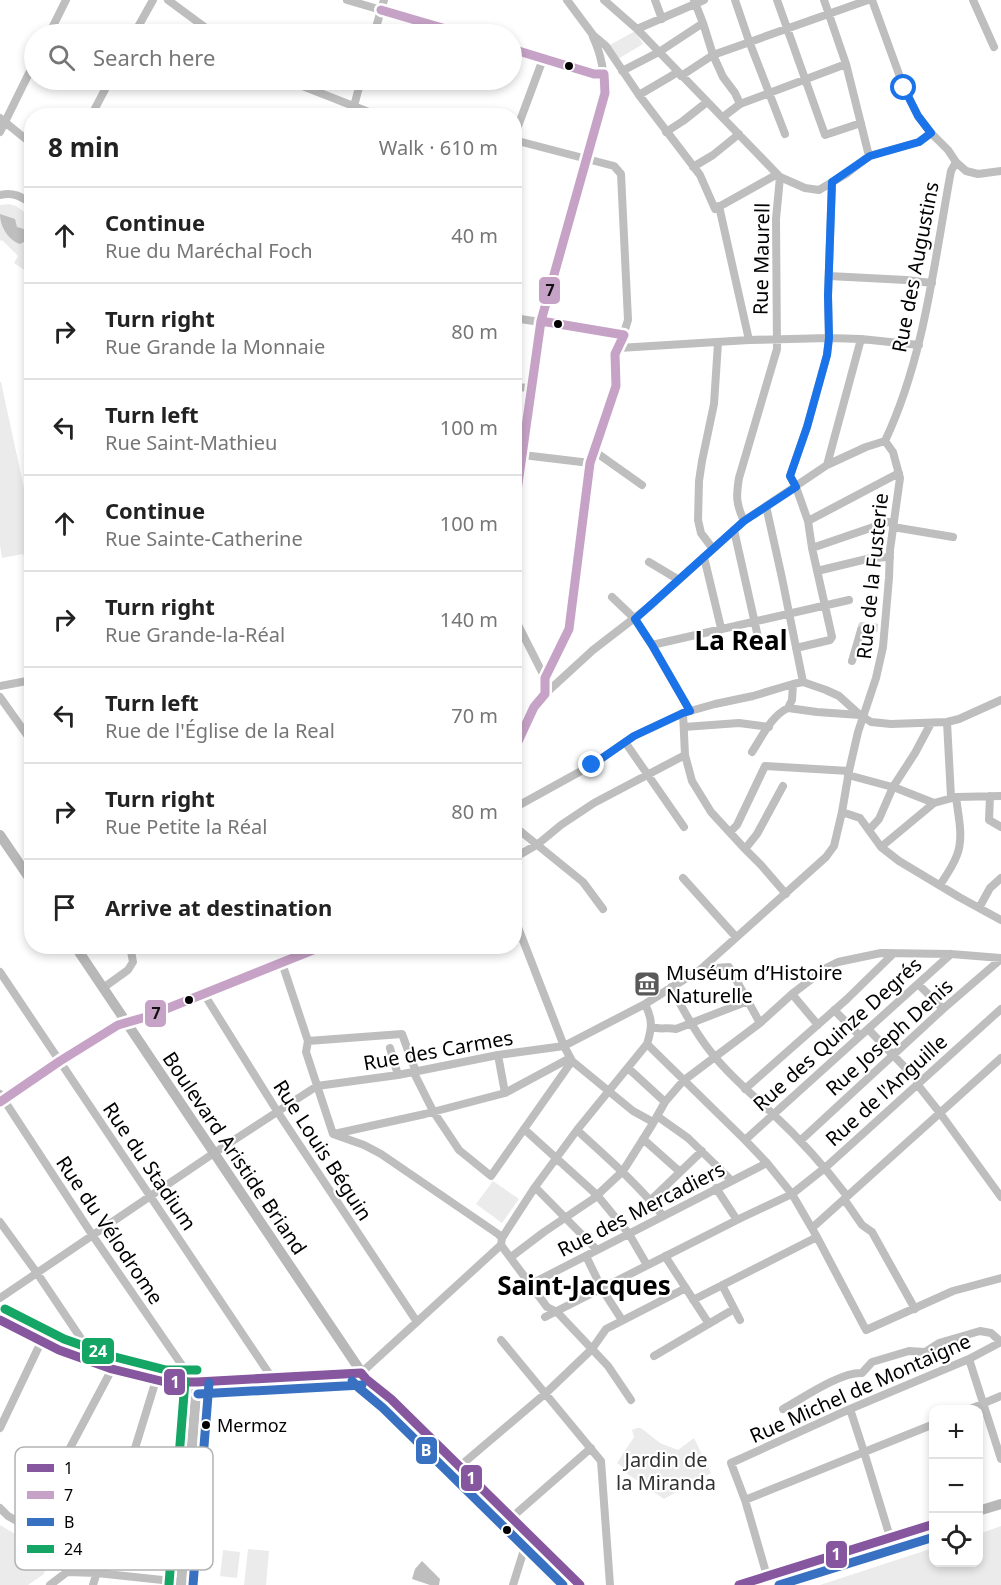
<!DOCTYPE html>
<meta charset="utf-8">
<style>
body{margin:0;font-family:"Noto Sans",sans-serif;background:#f2f2f2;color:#222}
.controls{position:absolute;right:18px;bottom:18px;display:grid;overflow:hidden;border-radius:12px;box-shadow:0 3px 9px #0003}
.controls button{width:54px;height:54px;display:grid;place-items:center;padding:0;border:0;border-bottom:2px solid #e0e0e0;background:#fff;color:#222;font:30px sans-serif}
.stop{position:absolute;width:18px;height:18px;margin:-14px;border:4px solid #1a73e8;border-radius:50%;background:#fff}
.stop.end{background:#1a73e8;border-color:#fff;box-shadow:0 2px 6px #0008}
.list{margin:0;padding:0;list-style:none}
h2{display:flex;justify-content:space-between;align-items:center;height:78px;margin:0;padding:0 24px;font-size:26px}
h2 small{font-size:20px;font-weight:400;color:#767676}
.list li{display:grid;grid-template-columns:39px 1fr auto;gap:18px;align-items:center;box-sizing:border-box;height:96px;padding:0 24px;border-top:2px solid #e0e0e0}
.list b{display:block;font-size:22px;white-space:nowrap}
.list p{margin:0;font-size:20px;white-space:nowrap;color:#767676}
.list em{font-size:20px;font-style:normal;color:#767676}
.icon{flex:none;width:33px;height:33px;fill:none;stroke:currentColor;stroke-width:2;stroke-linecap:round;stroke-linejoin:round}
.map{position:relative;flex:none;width:1001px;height:1585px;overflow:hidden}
.search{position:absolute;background:#fff;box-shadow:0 3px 9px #0003;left:24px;top:24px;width:498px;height:66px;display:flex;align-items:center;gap:15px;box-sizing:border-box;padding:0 21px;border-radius:33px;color:#767676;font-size:22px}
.panel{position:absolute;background:#fff;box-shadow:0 3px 9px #0003;left:24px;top:108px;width:498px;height:846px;border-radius:24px}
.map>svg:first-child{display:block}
.green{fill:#ebebeb}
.water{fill:#bebebe}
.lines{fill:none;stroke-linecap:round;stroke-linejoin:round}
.minor-tunnel{stroke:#d9d9d9;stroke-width:8;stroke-dasharray:8 4;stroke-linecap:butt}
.minor{stroke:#bebebe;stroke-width:8}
.tertiary{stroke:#bebebe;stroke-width:10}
.secondary{stroke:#b8b8b8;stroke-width:10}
.bus-1-casing{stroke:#fff;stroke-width:14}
.bus-2-casing{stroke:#fff;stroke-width:14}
.bus-3-casing{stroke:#fff;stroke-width:14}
.bus-4-casing{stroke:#fff;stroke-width:14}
.bus-1{stroke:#86569e;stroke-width:9}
.bus-2{stroke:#c6a2c6;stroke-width:9}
.bus-3{stroke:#3871c2;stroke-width:9}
.bus-4{stroke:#15a565;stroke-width:9}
.route{stroke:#1a73e8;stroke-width:8}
.bus-dot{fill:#000;stroke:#fff;stroke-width:2}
.labels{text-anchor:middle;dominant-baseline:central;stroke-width:4.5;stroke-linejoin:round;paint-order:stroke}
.bus-label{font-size:18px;fill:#000;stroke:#fff;text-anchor:start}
.street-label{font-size:20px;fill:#000;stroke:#fff}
.poi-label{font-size:20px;fill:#000;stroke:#fff;text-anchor:start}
.park-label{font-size:20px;fill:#323232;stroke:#fff}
.district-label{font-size:26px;font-weight:bold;fill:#000;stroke:#fff}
.key{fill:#fff;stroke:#b2b2b2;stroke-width:1.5}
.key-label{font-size:16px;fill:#000}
.line-badge{stroke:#fff;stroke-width:2}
.badge-label{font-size:16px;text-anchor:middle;font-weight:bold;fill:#fff}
.pale-badge-label{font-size:16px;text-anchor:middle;font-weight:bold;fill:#111}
</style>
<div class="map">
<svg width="1001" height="1585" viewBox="0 0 1001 1585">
<rect width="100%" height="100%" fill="#fff"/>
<!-- green -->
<path class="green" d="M635,31L643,44L618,59L610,45Z
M9,204L16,206L31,217V261L24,270L14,263L18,256L2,240L0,241V205Z
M0,382H1L31,521V559L26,561L23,554L2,558L0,545Z
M493,1181L519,1199L502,1223L476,1204Z
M637,1428H641L660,1443L678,1450L694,1438L711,1473L664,1499L626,1473L628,1471L617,1463L634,1437L632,1430Z
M0,1525L34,1545L46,1566L44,1574L28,1585H0Z
M1001,1526V1585H820L933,1548L934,1562H978L979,1534Z
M248,1549L269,1551L266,1585H244Z
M223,1550L240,1552L237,1578L220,1576Z"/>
<!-- water -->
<path class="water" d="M0,214L15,219L17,227L27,230L30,233V239L20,244C8,240 0,226 0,214Z
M422,1561L440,1579L439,1585H430L412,1579L415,1569Z"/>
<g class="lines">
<!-- minor-tunnel -->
<path class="minor-tunnel" d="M861,630L862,626L880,628"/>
<!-- minor -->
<path class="minor" d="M168,0L214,34
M347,0L463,34
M567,0L593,35L606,46L639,95L700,175L715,209L774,176L780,177L805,188L819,190L846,174L869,156L919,142L931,133
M604,0L637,29L780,177
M655,0L662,19
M694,0L703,23L713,55L723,77L735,93L740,104
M735,0L749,41L785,134
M777,0L825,135L861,123
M824,0L846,64L869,156
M872,0L904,88L918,116L931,133L948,150L956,162L966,171L978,174L1001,171
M973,0L994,47
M637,29L704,0
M49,34L66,0
M134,34L153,0
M374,34L384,0
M512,49L594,74H604
M622,71L659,52L703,23
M681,76L713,55L868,0
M287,80L379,116
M639,95L678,72
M354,106L361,80
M91,116L110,80
M723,117L740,104L846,64
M0,118L32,144
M0,132L34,63
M666,132L683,121L707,102
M514,137L543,59
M514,140L614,166L621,174L628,320L619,348L615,354L616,386L590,463L569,629L545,678V694
M693,167L713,155L739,134
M0,195C13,192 21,196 32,204
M719,206L749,340
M829,276L906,280L932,283
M514,318L624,335
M619,348L749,340L829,338L861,339L919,345
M514,387L532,388
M885,441C925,356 934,262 951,171L956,162
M594,451L642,485
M514,453L523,455L590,463
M827,465L861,339
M766,506L782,578L803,682
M514,516L541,321L605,93C604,73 602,56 593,37
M744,521C736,504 736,496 739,478L777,349L776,219L780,177
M808,521L899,473
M893,527L953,537
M734,530L758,637
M812,548L888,522H894
M713,549L701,533L698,520L699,481L702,461L714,404L718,343
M704,557L721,628
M649,562L679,580
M817,571L871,558L890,557
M612,597L635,619L652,645L690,711
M514,617L545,678
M652,645L849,600
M796,648L830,640L832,637L812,548L808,521L796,487L790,476L807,427L827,355L829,338L828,296L832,182
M852,661L861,630
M0,686L32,680
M0,697L32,742
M788,708L792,700L793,684
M683,713L685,755L692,781L711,812L745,849L761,865L786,894
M947,722L951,797
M684,727L739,723L769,727
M625,742L684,827
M514,751L534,707L545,694L593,650L650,606L744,521L827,465L866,447L885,441
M752,752C762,737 771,716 788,708L817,712L860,715
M848,775L896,788L934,803
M990,796L989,820L1001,827
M514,808L592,765L634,736L683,713L715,704L753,696L793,684L803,682L826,690L839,696L860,715L871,722L891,724L947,722L959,719L1001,700
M842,812L860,818L881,847L899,861L959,897L1001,920
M514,826L583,882L603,909
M869,830L879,819L893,787L915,753L931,723
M730,832L737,825L765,766L849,771
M881,847L934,803L956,797L1001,796
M745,849L757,834L783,786
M514,858L538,844L561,825L594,803L685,755
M683,878L736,937
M940,885C946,876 953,866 957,855C964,837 958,815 956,797
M979,908L990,888L1001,878
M514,917L564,1046L572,1061L633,1111L653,1122
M282,963L308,1041L306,1052L333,1134L364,1145L381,1154L498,1234L502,1238
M701,969L729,967L760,1023
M0,972L272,1378
M918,984L943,1009
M671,987C684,1011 697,1036 715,1057C732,1078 754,1096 774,1115C802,1141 824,1166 847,1196
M103,988L128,970L133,962L130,946
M204,994L277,1111L417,1322
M792,994L818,1025
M834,1010L860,1036
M652,1027C660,1030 667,1027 676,1029L748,1001
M868,1029L919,1082
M308,1041L402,1034L416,1072
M647,1044L745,1140L767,1163L792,1194L817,1237L866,1330L953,1291L1001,1278
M390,1048L398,1075
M498,1055L505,1093L570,1058
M628,1068L665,1102
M414,1073L433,1111L459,1150L491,1176L572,1061
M917,1084L940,1113L1001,1197
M745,1089L847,999L893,954
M0,1094L93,1236L188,1374L197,1382
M0,1102L60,1061L118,1025L146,1017L324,946
M657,1116L688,1138L732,1181
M524,1129L597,1195L629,1234L647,1265
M577,1130C607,1158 638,1184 663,1216
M334,1134L425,1114L505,1093
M643,1139L679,1171
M745,1140L951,954
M800,1141L943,1009L1001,959
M535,1187L596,1249
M716,1188L737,1220
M844,1199L862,1225L872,1232L915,1309
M651,1200L702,1151
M0,1222L37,1273L84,1343L85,1359
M812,1228L1001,1058
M586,1256L602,1289L622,1320
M665,1256L709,1324
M511,1257L544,1232L593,1199L623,1171L652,1125L665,1102L683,1081L760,1023L792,994L826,968L838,962L881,953L951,954L1001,958
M531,1284L767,1163
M722,1285L740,1320
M0,1298L214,1153L317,1086L398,1075L498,1055L564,1046L645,1004L701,969L826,857L834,846L842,812L849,771L858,732L876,678L883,647L889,578L890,550L900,478L893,452L885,441
M693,1300L817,1237
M545,1317L741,1218L792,1194L826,1167L1001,1009
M501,1340L601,1461L610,1585
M654,1356L734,1309
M969,1359L1001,1459
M361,1373L501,1245
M631,1400L608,1366L557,1312L547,1307L501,1245L502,1238L535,1187L577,1130L647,1044C652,1028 653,1020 645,1004
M783,1409C803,1398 840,1372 862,1373L872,1362L909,1351L925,1352L939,1343L980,1331L991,1333L1001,1342
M850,1409L864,1452L890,1537
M968,1410L1001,1396
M0,1428L41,1342
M460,1466L546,1393L592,1349L606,1329L686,1288
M745,1500L934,1424
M0,1508L8,1516L38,1533L67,1572L97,1573L181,1582L188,1585
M511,1518L591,1448
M28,1527L112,1369
M767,1576L745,1500L731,1463L850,1409L969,1359L1001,1342
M50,1585L67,1572
M93,1585L156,1380
M513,1585L523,1553L532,1538"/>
<!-- tertiary -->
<path class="tertiary" d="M0,1320L59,1350L112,1369L165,1382H197L361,1373
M181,1585L197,1382"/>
<!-- secondary -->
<path class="secondary" d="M0,835L32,882
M75,946L366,1379L384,1410L562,1585
M371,1383L391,1399L580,1585
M978,1511L1001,1504
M739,1585L934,1524"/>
<defs>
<path id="bus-1" d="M0,1320L59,1350L112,1369L165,1382H197L361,1373
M361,1373L366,1379L391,1399L580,1585
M739,1585L934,1524"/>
<path id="bus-2" d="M381,10L463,34
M512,49L594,74H604
M514,512L541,321L605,93L604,74
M514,750L534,707L545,694V678L569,629L590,463L616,386L615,354L624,335L541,321
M0,1102L60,1061L118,1025L146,1017L323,946"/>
<path id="bus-3" d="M352,1381L359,1388L383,1408L563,1585
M198,1394L362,1385
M193,1585L209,1383
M779,1585L934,1537"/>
<path id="bus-4" d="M5,1309L64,1339L115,1357L166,1370H197
M169,1584L185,1381"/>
</defs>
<!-- bus-1 casing -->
<use href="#bus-1" class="bus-1-casing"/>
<!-- bus-2 casing -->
<use href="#bus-2" class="bus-2-casing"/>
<!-- bus-3 casing -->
<use href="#bus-3" class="bus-3-casing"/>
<!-- bus-4 casing -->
<use href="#bus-4" class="bus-4-casing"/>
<!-- bus-1 -->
<use href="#bus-1" class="bus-1"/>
<!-- bus-2 -->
<use href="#bus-2" class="bus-2"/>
<!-- bus-3 -->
<use href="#bus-3" class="bus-3"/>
<!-- bus-4 -->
<use href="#bus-4" class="bus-4"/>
</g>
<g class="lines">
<!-- route -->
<path class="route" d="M592,765L634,736L683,713L690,711L652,645L635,619L744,521L796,487L790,476L807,427L827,355L829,338L828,296L832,182L870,156L919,142L931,133L918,116L904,88"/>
</g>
<!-- icons -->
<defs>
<symbol id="museum-square" viewBox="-11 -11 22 22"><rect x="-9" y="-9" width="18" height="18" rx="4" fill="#595959" stroke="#fff"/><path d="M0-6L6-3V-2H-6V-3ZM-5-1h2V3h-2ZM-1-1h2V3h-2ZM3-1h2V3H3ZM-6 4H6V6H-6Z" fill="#fff"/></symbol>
</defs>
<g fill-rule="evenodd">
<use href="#museum-square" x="632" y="969" width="30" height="30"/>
</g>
<!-- markers -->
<g class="bus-dot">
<circle cx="569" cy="66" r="5"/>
<circle cx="558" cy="324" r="5"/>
<circle cx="189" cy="1000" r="5"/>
<circle cx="206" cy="1425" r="5"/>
<circle cx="507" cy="1530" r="5"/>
</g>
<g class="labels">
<!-- bus labels -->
<g class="bus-label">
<text x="217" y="1425">Mermoz</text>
</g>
<!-- street labels -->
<g class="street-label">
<text transform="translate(761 259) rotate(-89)">Rue Maurell</text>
<text transform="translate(915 267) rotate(-79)">Rue des Augustins</text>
<text transform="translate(872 576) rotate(-84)">Rue de la Fusterie</text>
<text transform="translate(837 1034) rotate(-42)">Rue des Quinze Degrés</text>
<text transform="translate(889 1037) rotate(-42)">Rue Joseph Denis</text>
<text transform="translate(438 1050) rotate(-10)">Rue des Carmes</text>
<text transform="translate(886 1090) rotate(-42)">Rue de l'Anguille</text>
<text transform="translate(323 1150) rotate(57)">Rue Louis Béguin</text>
<text transform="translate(235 1153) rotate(56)">Boulevard Aristide Briand</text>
<text transform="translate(150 1166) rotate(56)">Rue du Stadium</text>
<text transform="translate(641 1209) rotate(-27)">Rue des Mercadiers</text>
<text transform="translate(110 1230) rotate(56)">Rue du Vélodrome</text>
<text transform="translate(860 1388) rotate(-24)">Rue Michel de Montaigne</text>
</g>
<!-- poi labels -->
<g class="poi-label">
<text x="666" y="972">Muséum d’Histoire<tspan x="666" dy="23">Naturelle</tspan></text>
</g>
<!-- park labels -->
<g class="park-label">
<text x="666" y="1459">Jardin de<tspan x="666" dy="23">la Miranda</tspan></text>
</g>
<!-- district labels -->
<g class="district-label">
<text x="741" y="640">La Real</text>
<text x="584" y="1285">Saint-Jacques</text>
</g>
</g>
<!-- legend -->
<rect x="15" y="1447" width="198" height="123" rx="9" class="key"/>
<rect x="27" y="1464" width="27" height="8" fill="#86569e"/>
<rect x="27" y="1491" width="27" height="8" fill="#c6a2c6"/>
<rect x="27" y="1518" width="27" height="8" fill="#3871c2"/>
<rect x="27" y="1545" width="27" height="8" fill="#15a565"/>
<g class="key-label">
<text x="64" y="1474">1</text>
<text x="64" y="1501">7</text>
<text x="64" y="1528">B</text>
<text x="64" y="1555">24</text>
</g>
<g class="line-badge">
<rect x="538" y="276" width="23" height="29" rx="6" fill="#c6a2c6"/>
<rect x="144" y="999" width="23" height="29" rx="6" fill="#c6a2c6"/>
<rect x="81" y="1337" width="34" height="28" rx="6" fill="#15a565"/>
<rect x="163" y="1368" width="23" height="28" rx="6" fill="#86569e"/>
<rect x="415" y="1436" width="23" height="29" rx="6" fill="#3871c2"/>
<rect x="460" y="1464" width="23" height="28" rx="6" fill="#86569e"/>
<rect x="825" y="1540" width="23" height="29" rx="6" fill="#86569e"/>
</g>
<g class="badge-label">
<text x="98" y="1357">24</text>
<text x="175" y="1388">1</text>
<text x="426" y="1456">B</text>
<text x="471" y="1484">1</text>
<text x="836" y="1560">1</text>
</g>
<g class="pale-badge-label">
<text x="550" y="296">7</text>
<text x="156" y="1019">7</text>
</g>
</svg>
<div class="controls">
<button>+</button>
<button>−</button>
<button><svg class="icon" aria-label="locate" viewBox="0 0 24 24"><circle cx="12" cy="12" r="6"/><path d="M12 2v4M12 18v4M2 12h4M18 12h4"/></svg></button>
</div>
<div class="stop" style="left:904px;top:88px"></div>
<div class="stop end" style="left:592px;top:765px"></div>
<div class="search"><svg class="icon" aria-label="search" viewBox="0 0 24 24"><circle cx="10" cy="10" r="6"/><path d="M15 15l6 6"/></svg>Search here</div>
<section class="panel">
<h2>8 min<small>Walk · 610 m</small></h2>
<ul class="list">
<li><svg class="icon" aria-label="ahead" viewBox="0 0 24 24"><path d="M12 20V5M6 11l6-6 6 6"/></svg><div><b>Continue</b><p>Rue du Maréchal Foch</p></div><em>40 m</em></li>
<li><svg class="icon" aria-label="right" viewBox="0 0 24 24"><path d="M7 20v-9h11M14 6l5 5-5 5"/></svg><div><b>Turn right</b><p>Rue Grande la Monnaie</p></div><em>80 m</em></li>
<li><svg class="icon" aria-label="left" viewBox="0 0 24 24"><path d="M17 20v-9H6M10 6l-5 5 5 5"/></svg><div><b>Turn left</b><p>Rue Saint-Mathieu</p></div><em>100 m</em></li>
<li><svg class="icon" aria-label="ahead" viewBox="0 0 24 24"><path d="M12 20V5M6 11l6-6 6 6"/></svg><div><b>Continue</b><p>Rue Sainte-Catherine</p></div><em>100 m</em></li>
<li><svg class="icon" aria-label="right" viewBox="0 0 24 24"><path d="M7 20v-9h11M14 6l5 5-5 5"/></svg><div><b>Turn right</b><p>Rue Grande-la-Réal</p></div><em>140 m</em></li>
<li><svg class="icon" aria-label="left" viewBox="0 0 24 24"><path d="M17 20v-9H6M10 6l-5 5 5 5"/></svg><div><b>Turn left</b><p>Rue de l'Église de la Real</p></div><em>70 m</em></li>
<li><svg class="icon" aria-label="right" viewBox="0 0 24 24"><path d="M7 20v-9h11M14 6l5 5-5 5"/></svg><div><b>Turn right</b><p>Rue Petite la Réal</p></div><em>80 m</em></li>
<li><svg class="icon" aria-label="arrive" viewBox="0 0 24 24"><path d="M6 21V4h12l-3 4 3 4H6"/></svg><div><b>Arrive at destination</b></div></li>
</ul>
</section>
</div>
